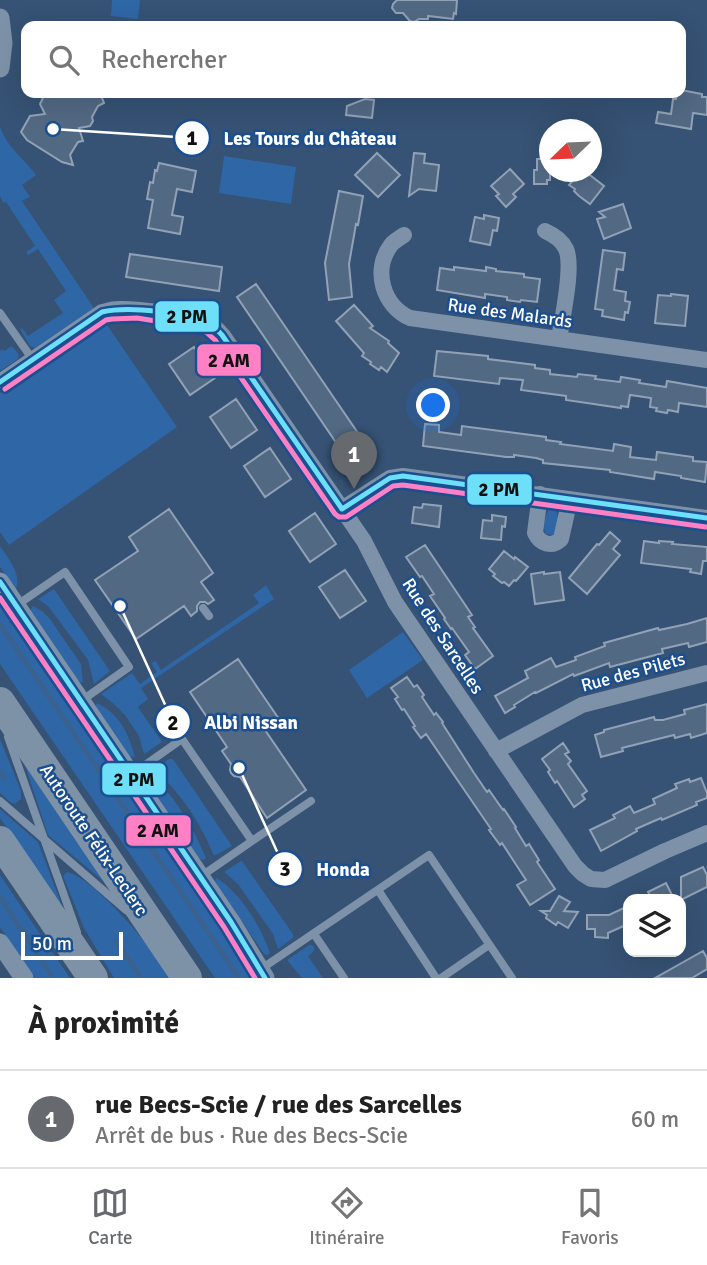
<!DOCTYPE html>
<html lang="fr">
<meta charset="utf-8">
<style>
body{margin:0;font-family:Signika,sans-serif;background:#f2f2f2;color:#222}
.controls{position:absolute;right:21px;bottom:21px;display:grid;overflow:hidden;border-radius:14px;box-shadow:0 7px 28px #0002}
.controls button{width:63px;height:63px;display:grid;place-items:center;padding:0;border:0;border-bottom:2px solid #e0e0e0;background:#fff;color:#222;font:35px sans-serif}
.compass{position:absolute;left:539px;top:119px;width:63px;height:63px;border-radius:50%;background:#fff;box-shadow:0 7px 28px #0002;rotate:247deg}
.scale{position:absolute;left:21px;bottom:18px;width:102px;box-sizing:border-box;padding-left:7px;border:4px solid #fff;border-top:0;font-size:19px;line-height:24px;white-space:nowrap;color:#fff;-webkit-text-stroke:5px #1b4f8f;paint-order:stroke}
.you{position:absolute;left:434px;top:406px;width:24px;height:24px;margin:-18px;border:5px solid #fff;border-radius:50%;background:#1a73e8;box-shadow:0 0 0 10px #1a73e833}
.badge{display:grid;place-items:center;width:46px;height:46px;border-radius:50%;background:#666a6f;color:#fff;font-size:23px;font-weight:700}
.pin{position:absolute;translate:-50% -58px;filter:drop-shadow(0 2px 4px #0008)}
.pin::after{content:'';position:absolute;top:37px;width:24px;height:21px;background:inherit;clip-path:polygon(0 0,100% 0,50% 100%)}
.list{margin:0;padding:0;list-style:none}
h2{display:flex;justify-content:space-between;align-items:center;height:91px;margin:0;padding:0 28px;font-size:30px}
h2 small{font-size:23px;font-weight:400;color:#767676}
.list li{display:grid;grid-template-columns:46px 1fr auto;gap:21px;align-items:center;box-sizing:border-box;height:98px;padding:0 28px;border-top:2px solid #e0e0e0}
.list b{display:block;font-size:26px;white-space:nowrap}
.list p{margin:0;font-size:23px;white-space:nowrap;color:#767676}
.list em{font-size:23px;font-style:normal;color:#767676}
.icon{flex:none;width:38px;height:38px;fill:none;stroke:currentColor;stroke-width:2;stroke-linecap:round;stroke-linejoin:round}
.map{position:relative;flex:none;width:707px;height:978px;overflow:hidden}
.search{position:absolute;background:#fff;box-shadow:0 7px 28px #0002;left:21px;right:21px;top:21px;height:77px;display:flex;align-items:center;gap:18px;box-sizing:border-box;padding:0 24px;border-radius:14px;color:#767676;font-size:26px}
.sheet{height:189px;background:#fff}
nav{display:flex;justify-content:space-around;align-items:center;box-sizing:border-box;height:98px;border-top:2px solid #e0e0e0;background:#fff;font-size:19px;color:#767676}
nav a{display:grid;justify-items:center;gap:4px}
nav .on{color:#666a6f}
.map>svg:first-child{display:block}
.green{fill:#2f66a5}
.lines{fill:none;stroke-linecap:round;stroke-linejoin:round}
.stream{stroke:#3b618d;stroke-width:4.5}
.building{fill:#526984;stroke:#92a2b6;stroke-width:2}
.service{stroke:#7d92a8;stroke-width:8}
.minor{stroke:#7d92a8;stroke-width:16}
.tertiary{stroke:#7d92a8;stroke-width:19}
.motorway{stroke:#7e92a7;stroke-width:30}
.bus-1-casing{stroke:#1b4f8f;stroke-width:10}
.bus-2-casing{stroke:#1b4f8f;stroke-width:10}
.bus-1{stroke:#6ddff8;stroke-width:5}
.bus-2{stroke:#ff80c5;stroke-width:5}
.labels{text-anchor:middle;dominant-baseline:central;stroke-width:5;stroke-linejoin:round;paint-order:stroke}
.street-label{font-size:18px;fill:#fff;stroke:#1b4f8f}
.leader{fill:none;stroke:#fff;stroke-width:2.5}
.callout-dot{fill:#fff;stroke:#1b4f8f;stroke-width:2.5}
.mark-label{font-size:21px;text-anchor:middle;font-weight:bold;fill:#111}
.callout-label{font-size:19px;text-anchor:middle;font-weight:bold;fill:#fff;stroke:#1b4f8f;stroke-width:5;stroke-linejoin:round;paint-order:stroke}
.line-badge{stroke:#1b4f8f;stroke-width:2.5}
.pale-badge-label{font-size:19px;text-anchor:middle;font-weight:bold;fill:#111}
</style>
<div class="map">
<svg width="707" height="978" viewBox="0 0 707 978">
<rect width="100%" height="100%" fill="#365274"/>
<!-- green -->
<path class="green" d="M112,0H140L138,19L111,16Z
M0,127C10,151 22,156 36,175L22,185L30,197L22,201L94,308L35,348L30,346L20,329L22,328L28,336L63,313L54,300L66,291L38,249L28,255L26,252L35,246L6,202L3,203L0,196Z
M224,156L296,167L291,204L219,193Z
M105,322L177,427L9,545L0,532V393Z
M12,346L19,355L18,359L0,371V351L2,349L4,351Z
M550,508H555C559,515 558,529 553,535L546,534C542,528 545,514 550,508Z
M0,546C8,558 22,574 16,589L0,567Z
M266,585L274,599L141,688L148,699L138,707L162,742L144,754L139,736L125,715L115,705L101,694L132,673L140,684L157,672L151,663L156,661L161,670L259,603L253,595Z
M54,589L110,671L94,684L88,660L48,606L38,599Z
M0,598L258,978H215L0,664Z
M33,606L42,611L50,619L81,664L83,683L78,681L30,611Z
M403,632L423,660L367,698L349,670Z
M97,703C120,714 129,734 135,757L128,756L95,708Z
M0,739L21,791V799L15,804L10,802L0,793Z
M18,744L113,889L48,835Z
M169,759H173L232,846L214,856C201,824 181,792 154,770Z
M147,775C170,785 197,835 206,858L204,860L199,859L145,780Z
M0,809L38,842L62,906L0,818Z
M241,861H242L293,934V938L278,949L273,934L238,884L224,872Z
M67,872C97,879 154,952 174,978H114L84,928L63,876Z
M0,875L70,978H35L0,927Z
M216,878H217C242,895 260,925 270,953L267,955L264,954L215,882Z
M309,945H312L315,948L313,952L308,956L323,978H302L287,960Z"/>
<g class="lines">
<!-- stream -->
<path class="stream" d="M0,624L239,978
M0,772L4,778
M0,897L53,978
M116,940L141,978"/>
</g>
<!-- building -->
<path class="building" d="M397,0H457L456,14L454,13L453,19L428,16V19H419L414,22L410,21L403,13H396L392,8L393,4Z
M681,90L702,94V97H707V115L693,113L691,129L656,123L658,112L671,114L673,99H676L677,93H681Z
M54,93H100L104,103L98,106L92,117L93,121L90,126L79,128L83,141L78,142L70,155L73,165L62,162L27,140L21,132L30,116L45,114L40,104L44,96L53,95Z
M365,99L374,100L372,118L346,115L347,106Z
M377,153L400,175L378,197L355,175Z
M414,153L425,154L424,163L439,165L436,191L419,189L409,196Z
M537,159H550V180H547V184H534V170H537Z
M159,163L196,171L192,192L177,189L172,215L183,217L180,234L148,228L153,200L147,199L150,182L153,183L155,170L157,171Z
M510,169L524,184L513,194L516,197L506,207L496,196L499,194L491,186Z
M580,172H586L604,186L590,204L579,196L574,191L575,189L569,185Z
M339,191L363,196L358,225L356,224L349,264L352,297L329,300L325,263Z
M623,204L631,228L604,239L597,219L605,217L599,212Z
M484,215L499,218L497,231L493,230L490,245L470,241L475,217L484,219Z
M603,250L625,253L623,270L617,269L614,290L626,292L625,301L630,302L628,313L625,312L624,320L602,316L603,310L595,309Z
M130,254L222,267L219,291L126,277Z
M454,267L486,271V267L496,269V271L524,274V277L540,279L537,302L521,300L520,302L507,300V297L485,294V298L437,290L440,268L454,270Z
M256,284L371,452L352,466L237,297Z
M671,294L688,296L685,326L655,323L658,295L671,296Z
M354,305L373,326L370,328L389,341L388,343L399,353L387,372L381,367L379,370L370,364L371,362L362,356L364,353L336,321Z
M194,347L215,378L190,395L169,364Z
M437,351L488,356V359L535,365V368L550,370V374L577,377L578,374L596,376L595,379L620,382L621,377L640,380L639,383L666,387L667,381L707,388V407L679,403L678,412L668,410L667,413L656,411L657,408L650,407L651,398L630,395L628,407L621,406V408L566,400V396L521,390L523,380L500,378L499,384L434,376Z
M236,399L257,430L231,448L210,417Z
M425,424L439,425V432L461,435L462,426L546,437V440L561,442L560,444L613,451L614,444L631,447L630,457L656,460L657,452L693,457V461L707,462L705,482L681,478V476L655,472L654,479L610,472V470L543,463V460L536,458L514,455V457H506L423,446Z
M270,448L291,479L265,497L244,466Z
M423,504L441,506L439,527L412,523L414,507L422,508Z
M169,509L213,573L201,582L214,600L208,604L205,602H200L197,606V611L191,616L184,606L136,639L95,580L138,551L129,537Z
M315,513L336,544L310,562L289,531Z
M492,515L506,517L505,527L502,526L501,540L481,538L483,520L492,521Z
M610,532L620,541L613,549L620,555L587,594L569,578L597,544L599,545Z
M644,541L659,543V541L673,542L672,544L707,547V561H703L701,574L690,572L691,569L641,563Z
M425,545L472,615L468,617L475,627L473,628L493,656L475,669L465,655L469,652L452,628L451,629L444,619L445,618L430,596L434,594L422,576L420,577L406,557Z
M504,551L514,559L515,557L528,567L516,581L514,580L509,586L504,582L502,583L493,576L495,574L489,569Z
M345,570L366,601L340,618L319,587Z
M544,572V574L560,572L564,600L535,604L531,574Z
M707,618V642L689,647L688,643L662,649L663,653L610,667L609,663L574,676L573,674L536,693L535,692L514,705L515,707L505,713L495,696L528,678L525,671L551,658L556,667L576,660L575,657L605,646L604,643L658,628L659,630L687,624Z
M238,659L279,719L265,730L306,790L267,818L240,777L234,776L231,773L230,770L231,764L222,751L227,747L190,692Z
M407,677L414,687L417,685L424,695L422,697L434,715L436,713L443,722L442,723L474,773L487,792L489,790L503,810L504,809L516,827L515,828L526,846L529,844L539,860L537,862L555,889L530,905L517,885L526,880L502,843L500,845L489,830L491,829L426,734L421,738L413,727L415,726L404,709L402,710L395,699L398,697L391,688Z
M707,704V733L691,738L690,734L675,738L674,735L622,748L623,751L601,757L595,735L604,732V730L654,717L655,720H663L685,714L684,710Z
M563,743L569,752L565,754L571,761L568,764L587,791L582,795L585,799L574,807L557,781L555,783L548,772L550,770L542,759Z
M701,778L707,793V798L696,802L697,805L662,820L661,818L645,825L636,829L637,831L601,851L590,830L615,818L613,815L630,806L634,813L655,804L653,799L677,788L675,784L689,779L690,782Z
M703,867L707,875V887L681,900V877Z
M666,883L674,899H652L648,892Z
M559,896L570,902L564,911L578,912L568,928L558,922L556,925L546,918L547,915L541,911H550Z
M628,906V924L608,933V938L595,937V929H587V915H609Z
M703,951L707,958V969L692,978H655Z"/>
<g class="lines">
<!-- service -->
<path class="service" d="M0,313L33,360
M17,605L65,572L129,667L81,701
M203,608L209,616
M8,737L77,932
M131,775L182,739L252,841L200,877
M0,801L126,910
M252,841L311,801
M378,890L436,978
M314,934L344,978
M261,969L429,855L512,978
M441,978L489,945"/>
<!-- minor -->
<path class="minor" d="M545,231C554,235 562,240 566,249C574,266 562,319 559,339
M404,235C400,238 394,241 391,245C372,270 383,306 410,318L707,360
M0,382L102,312C107,311 112,309 118,309C136,308 192,316 207,323C215,326 219,331 224,337L364,541L395,602L575,866L583,874L591,879L605,880L665,851L707,833
M540,494L535,533C540,544 552,548 561,539L570,499
M342,509L390,478L403,476L707,518
M496,751L582,705L707,673"/>
<!-- tertiary -->
<path class="tertiary" d="M0,18L3,43L0,68
M0,582L231,922L265,978
M0,943L24,978"/>
<!-- motorway -->
<path class="motorway" d="M0,702L187,978
M0,841L93,978"/>
<defs>
<path id="bus-1" d="M0,382L102,312C128,306 186,312 210,324C215,327 218,331 222,335L342,509L390,478L403,476L707,518
M0,582L231,922L265,978"/>
<path id="bus-2" d="M5,389L106,320L112,319L137,318L187,326L206,332L215,340L335,514L339,517H346L393,486L403,485L706,527
M0,598L224,927L255,978"/>
</defs>
<!-- bus-1 casing -->
<use href="#bus-1" class="bus-1-casing"/>
<!-- bus-2 casing -->
<use href="#bus-2" class="bus-2-casing"/>
<!-- bus-1 -->
<use href="#bus-1" class="bus-1"/>
<!-- bus-2 -->
<use href="#bus-2" class="bus-2"/>
</g>
<g class="labels">
<!-- street labels -->
<g class="street-label">
<text transform="translate(510 313) rotate(8)">Rue des Malards</text>
<text transform="translate(443 636) rotate(57)">Rue des Sarcelles</text>
<text transform="translate(633 672) rotate(-15)">Rue des Pilets</text>
<text transform="translate(94 840) rotate(56)">Autoroute Félix-Leclerc</text>
</g>
</g>
<!-- callouts -->
<path class="leader" d="M53 129L192 138M120 606L173 722M239 768L285 869"/>
<g class="callout-dot">
<circle cx="53" cy="129" r="7"/>
<circle cx="120" cy="606" r="7"/>
<circle cx="239" cy="768" r="7"/>
<circle cx="192" cy="138" r="18"/>
<circle cx="173" cy="722" r="18"/>
<circle cx="285" cy="869" r="18"/>
</g>
<g class="mark-label">
<text x="192" y="145">1</text>
<text x="173" y="730">2</text>
<text x="285" y="876">3</text>
</g>
<g class="callout-label">
<text x="310" y="145">Les Tours du Château</text>
<text x="251" y="729">Albi Nissan</text>
<text x="343" y="876">Honda</text>
</g>
<g class="line-badge">
<rect x="154" y="300" width="66" height="33" rx="7" fill="#6ddff8"/>
<rect x="196" y="343" width="66" height="34" rx="7" fill="#ff80c5"/>
<rect x="466" y="473" width="67" height="33" rx="7" fill="#6ddff8"/>
<rect x="101" y="762" width="66" height="34" rx="7" fill="#6ddff8"/>
<rect x="125" y="814" width="67" height="33" rx="7" fill="#ff80c5"/>
</g>
<g class="pale-badge-label">
<text x="187" y="323">2 PM</text>
<text x="229" y="367">2 AM</text>
<text x="499" y="496">2 PM</text>
<text x="134" y="786">2 PM</text>
<text x="158" y="837">2 AM</text>
</g>
</svg>
<div class="controls">
<button><svg class="icon" aria-label="layers" viewBox="0 0 24 24"><path d="M12 4l9 5-9 5-9-5zM3 14l9 5 9-5"/></svg></button>
</div>
<svg class="compass" viewBox="-18 -18 36 36"><path d="M0-13l5 13h-10z" fill="#e53935"/><path d="M0 13l5-13h-10z" fill="#767676"/></svg>
<div class="scale">50 m</div>
<div class="you"></div>
<div class="pin badge" style="left:354px;top:489px">1</div>
<div class="search"><svg class="icon" aria-label="search" viewBox="0 0 24 24"><circle cx="10" cy="10" r="6"/><path d="M15 15l6 6"/></svg>Rechercher</div>
</div>
<section class="sheet">
<h2>À proximité<small></small></h2>
<ul class="list">
<li><span class="badge">1</span><div><b>rue Becs-Scie / rue des Sarcelles</b><p>Arrêt de bus · Rue des Becs-Scie</p></div><em>60 m</em></li>
</ul>
</section>
<nav>
<a class="on"><svg class="icon" aria-label="map" viewBox="0 0 24 24"><path d="M3 6l6-2 6 2 6-2v14l-6 2-6-2-6 2zM9 4v14M15 6v14"/></svg>Carte</a>
<a><svg class="icon" aria-label="directions" viewBox="0 0 24 24"><path d="M12 3l9 9-9 9-9-9zM9 14v-3h6M13 9l2 2-2 2"/></svg>Itinéraire</a>
<a><svg class="icon" aria-label="saved" viewBox="0 0 24 24"><path d="M7 4h10v16l-5-4-5 4z"/></svg>Favoris</a>
</nav>
